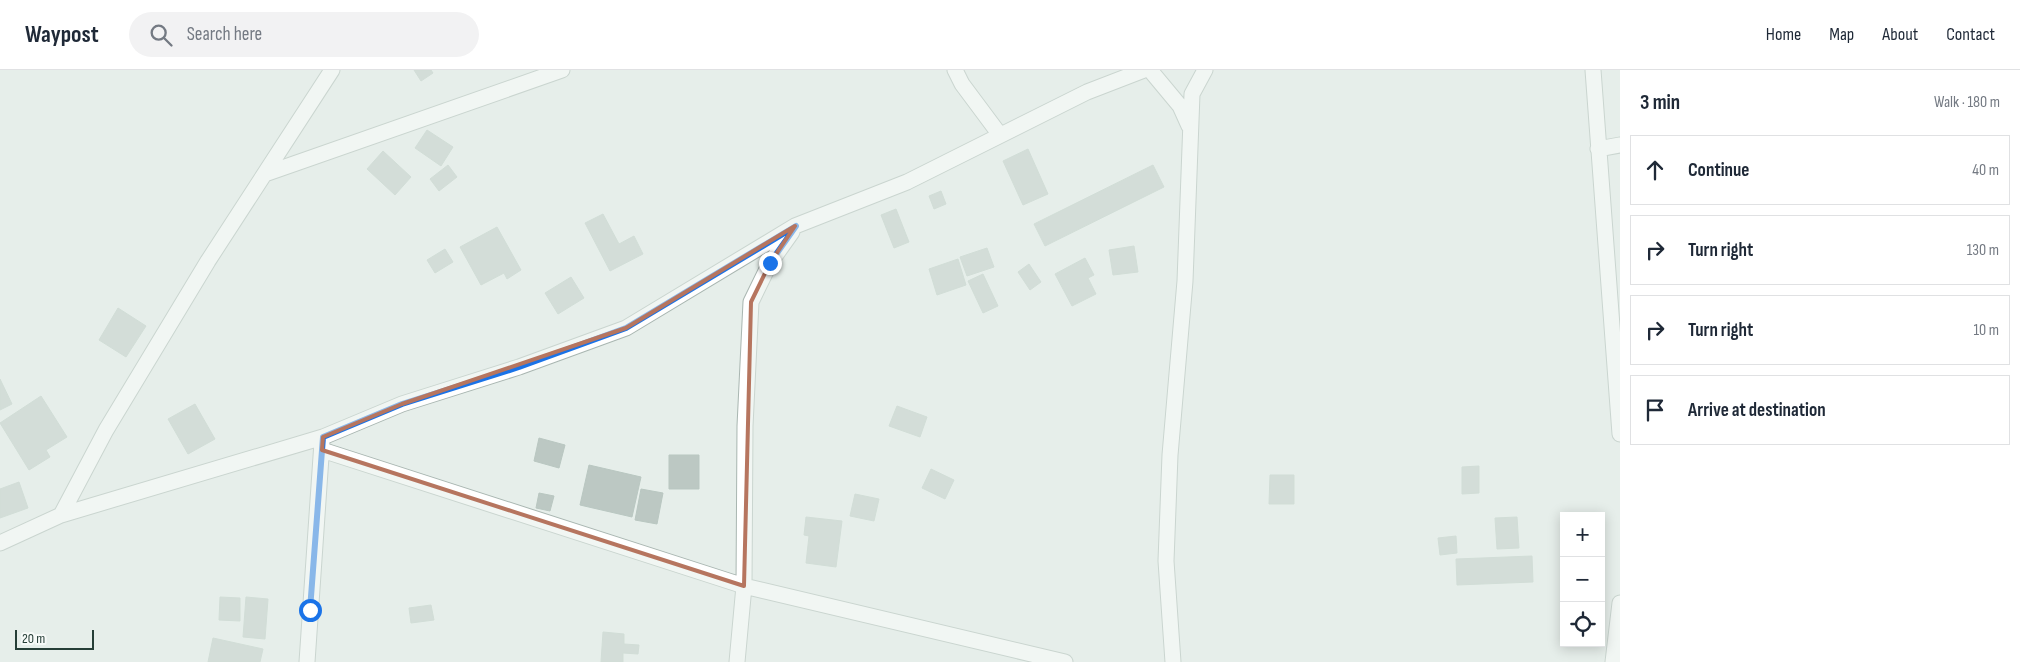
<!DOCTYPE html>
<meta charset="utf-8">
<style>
body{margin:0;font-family:"Sofia Sans Condensed",sans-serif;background:#f2f2f3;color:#1f2937}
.controls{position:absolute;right:15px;bottom:15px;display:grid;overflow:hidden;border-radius:0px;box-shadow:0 2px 12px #0003}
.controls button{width:45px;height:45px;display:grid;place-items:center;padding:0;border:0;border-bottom:1px solid #e0e1e3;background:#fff;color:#1f2937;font:25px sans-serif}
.scale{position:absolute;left:15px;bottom:12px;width:79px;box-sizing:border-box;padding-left:5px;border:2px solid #263e37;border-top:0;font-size:14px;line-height:18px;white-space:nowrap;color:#263e37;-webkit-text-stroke:4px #f7faf8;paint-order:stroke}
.stop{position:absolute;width:15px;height:15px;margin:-11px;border:4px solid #1a73e8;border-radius:50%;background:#fff}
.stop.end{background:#1a73e8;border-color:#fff;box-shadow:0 1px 5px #0008}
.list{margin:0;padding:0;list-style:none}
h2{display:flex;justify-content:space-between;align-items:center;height:65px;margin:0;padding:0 20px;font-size:21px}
h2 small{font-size:16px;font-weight:400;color:#747a83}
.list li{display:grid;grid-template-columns:32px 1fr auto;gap:15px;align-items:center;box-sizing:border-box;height:70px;margin:0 10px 10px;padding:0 10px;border:1px solid #e0e1e3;border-radius:0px}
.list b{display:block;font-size:19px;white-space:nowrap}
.list em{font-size:16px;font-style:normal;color:#747a83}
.icon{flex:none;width:28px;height:28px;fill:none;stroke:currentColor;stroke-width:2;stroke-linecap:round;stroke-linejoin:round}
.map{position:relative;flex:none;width:1620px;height:592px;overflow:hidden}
header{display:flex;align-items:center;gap:30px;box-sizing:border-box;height:70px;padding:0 25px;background:#fff;border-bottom:1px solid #e0e1e3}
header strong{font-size:24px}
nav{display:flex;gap:28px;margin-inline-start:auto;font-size:18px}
.search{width:350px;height:45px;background:#f2f2f3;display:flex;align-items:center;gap:12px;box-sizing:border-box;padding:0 18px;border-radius:28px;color:#747a83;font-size:19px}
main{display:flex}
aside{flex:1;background:#fff}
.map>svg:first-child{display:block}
.building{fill:#bcc8c3;stroke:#b9c7c1}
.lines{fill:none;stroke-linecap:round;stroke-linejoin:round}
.minor-casing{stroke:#a9b6b1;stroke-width:17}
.minor{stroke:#fff;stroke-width:15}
.route{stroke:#1a73e8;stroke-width:6}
.marked{fill:none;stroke:#b6755f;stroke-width:4;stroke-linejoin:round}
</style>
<header>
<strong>Waypost</strong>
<div class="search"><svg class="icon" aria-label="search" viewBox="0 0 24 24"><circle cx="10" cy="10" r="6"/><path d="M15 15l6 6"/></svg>Search here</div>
<nav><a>Home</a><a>Map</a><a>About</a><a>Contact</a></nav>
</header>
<main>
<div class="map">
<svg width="1620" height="592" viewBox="0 0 1620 592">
<rect width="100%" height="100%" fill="#e6eeea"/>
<!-- building -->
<path class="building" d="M414,0H431L433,3L421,11Z
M427,60L453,77L441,96L415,78Z
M1028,79L1048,124L1023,135L1003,91Z
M383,81L411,107L395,125L367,99Z
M448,95L457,107L439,121L430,109Z
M1153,95L1164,117L1045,176L1034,154Z
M941,121L946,134L934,139L929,126Z
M896,139L909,172L894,178L881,145Z
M603,144L619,174L634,166L643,184L610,201L585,153Z
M497,157L521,200L507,209L504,203L481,215L460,177Z
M1134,176L1138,202L1113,205L1109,180Z
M987,178L994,197L967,206L960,187Z
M445,179L453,192L435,203L427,190Z
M1085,188L1094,205L1088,208L1096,224L1072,236L1055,204Z
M958,189L966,215L937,225L929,199Z
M1029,194L1041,212L1030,220L1018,202Z
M983,204L998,236L983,243L968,211Z
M571,207L584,228L558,244L545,223Z
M118,238L146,256L126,287L99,270Z
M0,309L12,334L0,340Z
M41,326L67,367L46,380L50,387L29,400L0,353Z
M195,334L215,369L188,384L168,349Z
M897,336L927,347L920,367L889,356Z
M539,368L565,375L559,398L534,391Z
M669,385H699V419H669Z
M589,395L641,407L632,447L580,435Z
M1479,396V423L1462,424V397Z
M931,399L954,410L945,429L922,418Z
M1270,405H1294V434H1269Z
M19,412L28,438L0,448V419Z
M641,419L663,423L657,454L635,450Z
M539,423L554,426L550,441L536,438Z
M855,424L879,429L874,451L850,446Z
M806,447L842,451L836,497L806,493L809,466L804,465Z
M1517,447L1519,478L1497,479L1495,448Z
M1456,466L1457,483L1440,485L1438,468Z
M1532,486L1533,512L1457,515L1456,489Z
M220,527L240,528V551L219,550Z
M246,527L268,529L265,569L243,567Z
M431,535L434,550L411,553L409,538Z
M603,562L624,564V574L639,575L638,584L623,583V592H601Z
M213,568L263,579L260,592H208Z"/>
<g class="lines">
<defs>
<path id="minor" d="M955,0L962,14L1000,65
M1150,0L1180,36L1189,56
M1593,0L1620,364
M1598,79L1620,75
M265,104L562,0
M322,380L744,516L1065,592
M61,445L106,360L208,191L332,0
M0,473L61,445L323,367L402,334L519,297L626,258L795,156L907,112L1087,22L1144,0
M307,592L322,372
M737,592L744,516L745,356L751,232L770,193L792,162
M1173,592L1166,491L1170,385L1185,211L1192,24L1205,0
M1613,592L1620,533"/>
</defs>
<!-- minor casing -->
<use href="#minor" class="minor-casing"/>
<!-- minor -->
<use href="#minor" class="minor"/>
</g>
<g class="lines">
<!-- route -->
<path class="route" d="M310,540L323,367L402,334L519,297L626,258L796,156L770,193"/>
</g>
<!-- marked area -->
<path d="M0 0H1620V592H0ZM795,156L770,193L751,232L744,516L322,380L323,367L402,334L626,258Z" fill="#e6eeea" fill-opacity=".55" fill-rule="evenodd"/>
<path class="marked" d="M795,156L770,193L751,232L744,516L322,380L323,367L402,334L626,258Z"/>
</svg>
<div class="controls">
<button>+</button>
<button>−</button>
<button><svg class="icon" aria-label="locate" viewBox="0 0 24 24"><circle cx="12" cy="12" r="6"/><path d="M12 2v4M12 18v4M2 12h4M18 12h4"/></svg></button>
</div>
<div class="scale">20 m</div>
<div class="stop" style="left:310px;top:540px"></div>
<div class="stop end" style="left:770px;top:193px"></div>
</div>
<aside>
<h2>3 min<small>Walk · 180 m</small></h2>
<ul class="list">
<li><svg class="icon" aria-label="ahead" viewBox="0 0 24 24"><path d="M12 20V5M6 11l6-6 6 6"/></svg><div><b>Continue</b></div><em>40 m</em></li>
<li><svg class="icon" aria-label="right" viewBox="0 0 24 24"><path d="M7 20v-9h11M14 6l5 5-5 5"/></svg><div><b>Turn right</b></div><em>130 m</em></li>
<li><svg class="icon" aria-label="right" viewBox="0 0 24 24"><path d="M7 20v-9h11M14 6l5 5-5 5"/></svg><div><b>Turn right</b></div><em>10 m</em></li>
<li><svg class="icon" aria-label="arrive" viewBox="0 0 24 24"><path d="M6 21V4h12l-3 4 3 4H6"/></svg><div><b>Arrive at destination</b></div></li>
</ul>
</aside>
</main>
